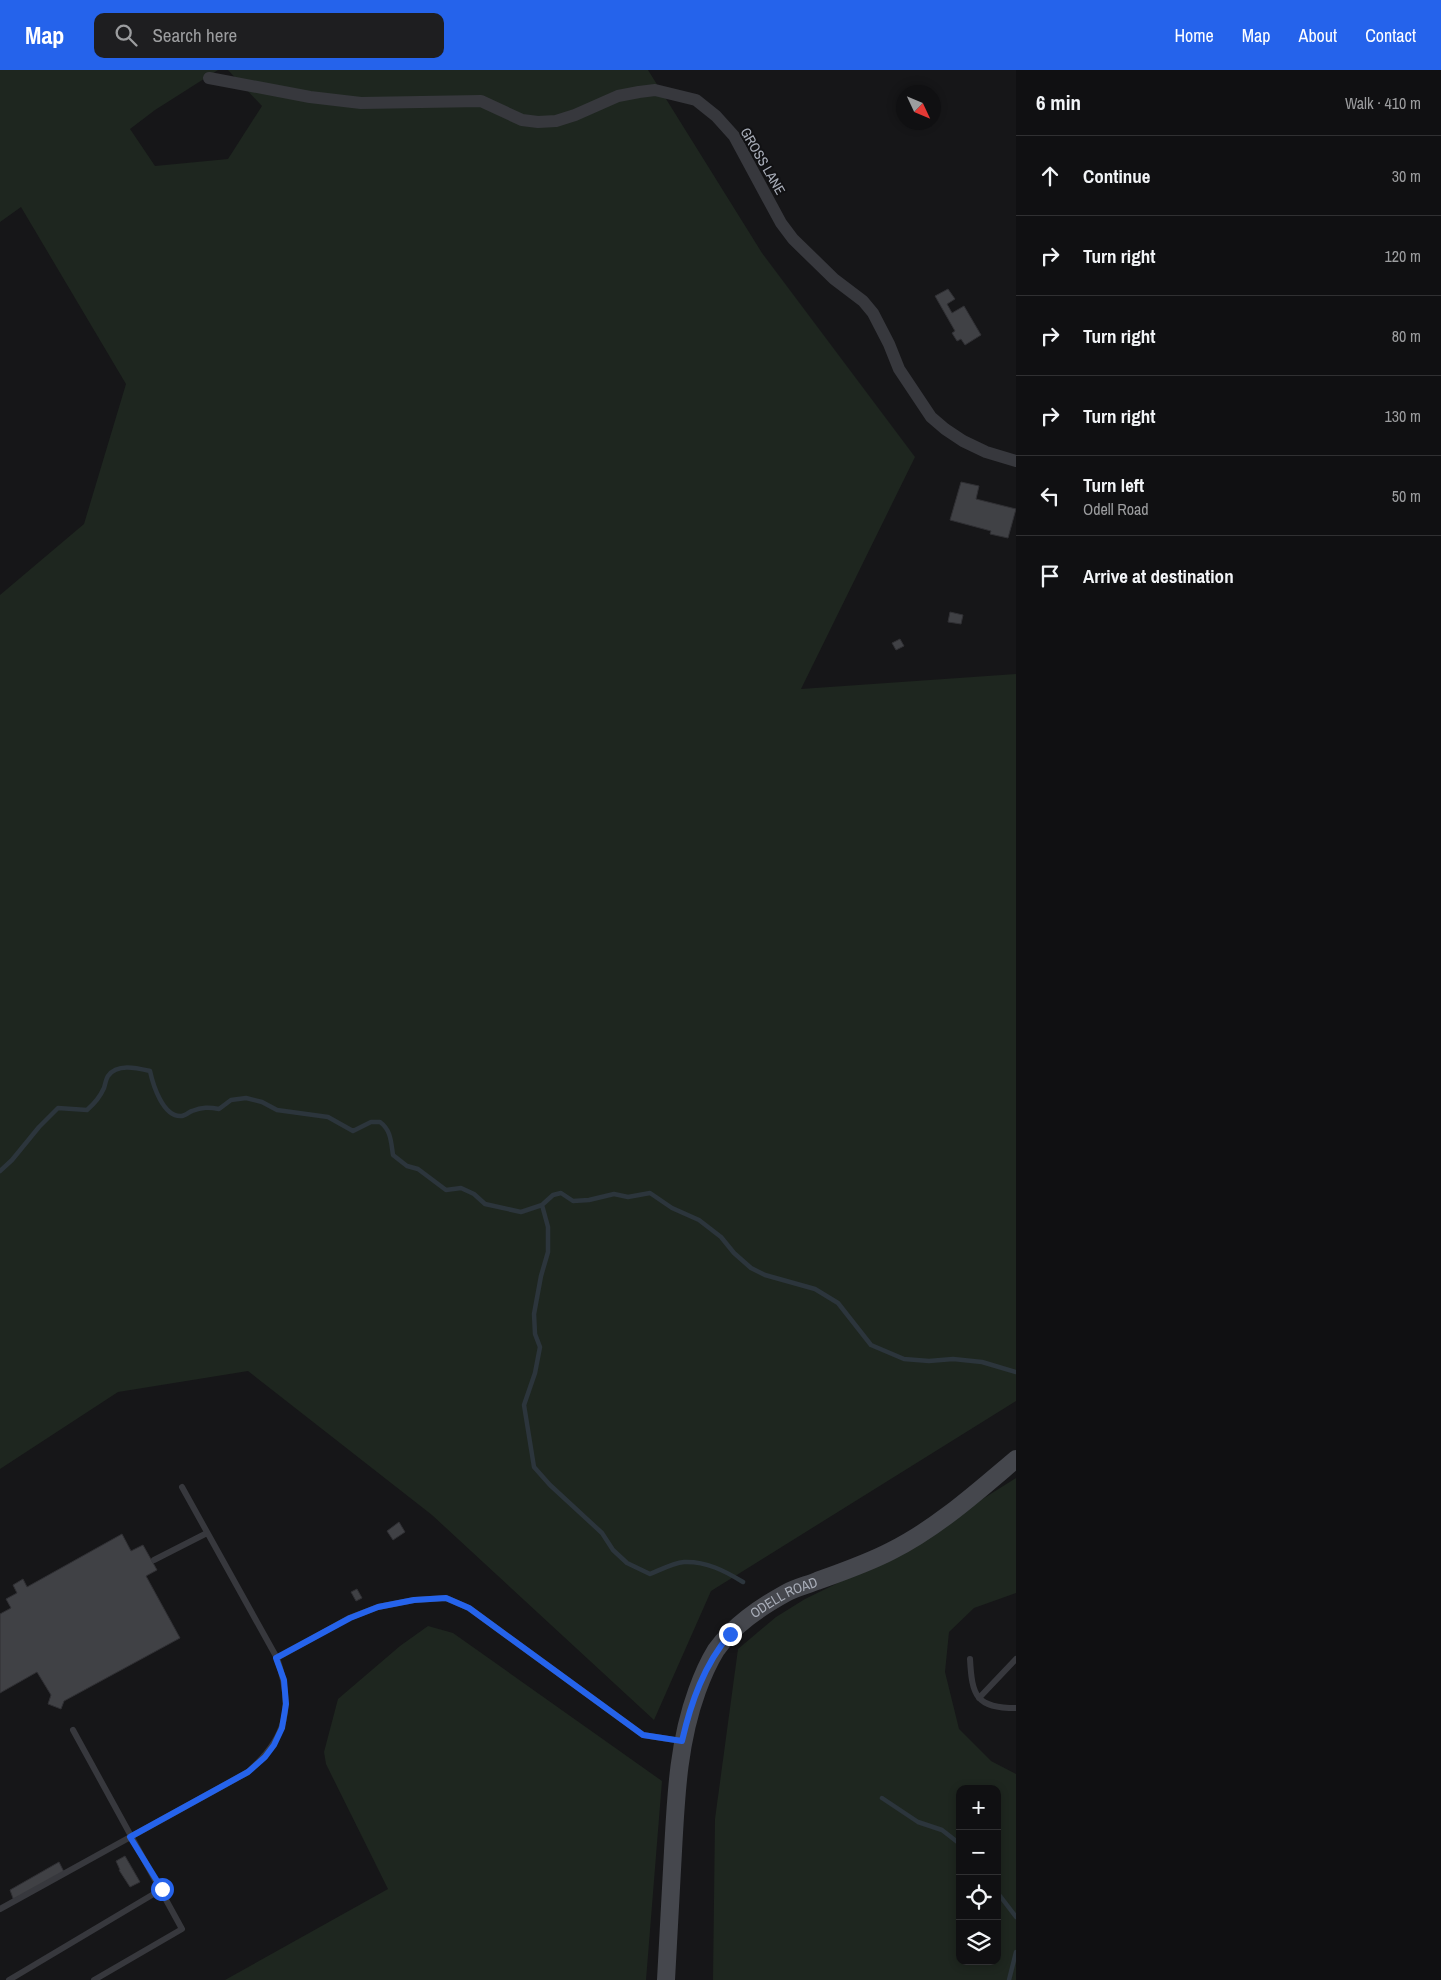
<!DOCTYPE html>
<meta charset="utf-8">
<style>
body{margin:0;font-family:"Archivo Narrow",sans-serif;background:#1e1e20;color:#f1f3f6}
.controls{position:absolute;right:15px;bottom:15px;display:grid;overflow:hidden;border-radius:10px;box-shadow:0 2px 8px #0003}
.controls button{width:45px;height:45px;display:grid;place-items:center;padding:0;border:0;border-bottom:1px solid #303032;background:#101012;color:#f1f3f6;font:25px sans-serif}
.compass{position:absolute;left:896px;top:15px;width:45px;height:45px;border-radius:50%;background:#101012;box-shadow:0 2px 8px #0003;rotate:134deg}
.stop{position:absolute;width:15px;height:15px;margin:-11px;border:4px solid #2563eb;border-radius:50%;background:#fff}
.stop.end{background:#2563eb;border-color:#fff;box-shadow:0 1px 5px #0008}
.list{margin:0;padding:0;list-style:none}
h2{display:flex;justify-content:space-between;align-items:center;height:65px;margin:0;padding:0 20px;font-size:21px}
h2 small{font-size:16px;font-weight:400;color:#9c9d9f}
.list li{display:grid;grid-template-columns:32px 1fr auto;gap:15px;align-items:center;box-sizing:border-box;height:80px;padding:0 20px;border-top:1px solid #303032}
.list b{display:block;font-size:19px;white-space:nowrap}
.list p{margin:0;font-size:16px;white-space:nowrap;color:#9c9d9f}
.list em{font-size:16px;font-style:normal;color:#9c9d9f}
.icon{flex:none;width:28px;height:28px;fill:none;stroke:currentColor;stroke-width:2;stroke-linecap:round;stroke-linejoin:round}
.map{position:relative;flex:none;width:1016px;height:1910px;overflow:hidden}
header{display:flex;align-items:center;gap:30px;box-sizing:border-box;height:70px;padding:0 25px;background:#2563eb;color:#fff}
header strong{font-size:24px}
nav{display:flex;gap:28px;margin-inline-start:auto;font-size:18px}
.search{width:350px;height:45px;background:#1e1e20;display:flex;align-items:center;gap:12px;box-sizing:border-box;padding:0 18px;border-radius:10px;color:#9c9d9f;font-size:19px}
main{display:flex}
aside{flex:1;background:#101012}
.map>svg:first-child{display:block}
.green{fill:#1e261f;fill-rule:evenodd}
.lines{fill:none;stroke-linecap:round;stroke-linejoin:round}
.stream{stroke:#2c353c;stroke-width:4.5}
.building{fill:#404145;stroke:#303034}
.lane{stroke:#37383d;stroke-width:6}
.street{stroke:#37383d;stroke-width:12}
.secondary{stroke:#45474d;stroke-width:18}
.route{stroke:#2563eb;stroke-width:6}
.labels{text-anchor:middle;dominant-baseline:central;stroke-width:4;stroke-linejoin:round;paint-order:stroke}
.street-label{font-size:14px;fill:#a8adb8;stroke:#111113}
</style>
<header>
<strong>Map</strong>
<div class="search"><svg class="icon" aria-label="search" viewBox="0 0 24 24"><circle cx="10" cy="10" r="6"/><path d="M15 15l6 6"/></svg>Search here</div>
<nav><a>Home</a><a>Map</a><a>About</a><a>Contact</a></nav>
</header>
<main>
<div class="map">
<svg width="1016" height="1910" viewBox="0 0 1016 1910">
<rect width="100%" height="100%" fill="#161618"/>
<!-- green -->
<path class="green" d="M0,0H218L155,40L130,59L155,96L228,89L262,36L228,0H648L762,183L915,387L801,619L1016,604V1331L711,1521L654,1650L432,1445L248,1301L118,1322L0,1399V525L84,454L126,314L21,137L0,152Z
M1016,1408V1523L974,1538L949,1562L945,1602L959,1659L991,1691L1016,1704V1910H713L715,1749L738,1579L776,1547L805,1529L887,1489ZM960,1719H997V1891H960Z
M428,1556L453,1563L662,1711L646,1910H225L388,1819L326,1694L324,1682L338,1629L400,1576Z"/>
<g class="lines">
<!-- stream -->
<path class="stream" d="M0,1101L12,1090L39,1057L58,1038L87,1040C94,1034 100,1027 104,1018C105,1015 106,1009 108,1006C117,993 137,998 150,1001C153,1015 163,1047 181,1046C185,1046 189,1042 192,1041C202,1037 209,1037 219,1039L231,1030L246,1028L262,1032L277,1040L328,1047L353,1061L371,1052H380C391,1060 391,1072 393,1085L407,1096L418,1099L446,1120L461,1118L474,1124L485,1134L521,1142L542,1135L553,1125L561,1123L573,1131L589,1130L614,1124L628,1127L650,1123L672,1138L699,1150L721,1167L734,1183L751,1198L765,1205L815,1219L838,1233L871,1275L904,1289L929,1291L953,1289L982,1292L1016,1302
M542,1135L548,1157V1182L541,1206L534,1244L535,1264L540,1277L535,1303L524,1335L534,1397L550,1415L602,1463L613,1480L627,1493L650,1504C660,1500 673,1493 684,1492C706,1491 725,1501 743,1512
M882,1728L918,1752L942,1760L960,1774
M997,1822L1016,1847
M1009,1910L1016,1882"/>
</g>
<!-- building -->
<path class="building" d="M948,219L955,229L947,234L952,243L964,236L981,265L965,275L961,269L957,271L952,263L955,261L935,226Z
M961,412L979,416L976,429L1016,439L1008,468L990,464L991,461L950,450Z
M950,542L963,545L961,554L948,552Z
M900,569L904,576L896,580L892,573Z
M399,1452L405,1462L393,1470L387,1461Z
M122,1464L131,1481L143,1475L157,1500L146,1506L180,1568L64,1631L61,1639L48,1634L51,1625L37,1602L0,1623V1544L11,1538L6,1529L17,1523L13,1515L23,1509L27,1517Z
M357,1519L362,1528L356,1531L351,1522Z
M125,1786L140,1812L130,1817L119,1800H120L116,1791Z
M59,1792L64,1802L14,1831L10,1820Z"/>
<g class="lines">
<!-- lane -->
<path class="lane" d="M154,1490L207,1463
M277,1588L349,1548L378,1537L414,1530L446,1528L469,1538L643,1665L681,1671
M970,1589C972,1626 976,1638 1016,1638
M979,1628L1016,1589
M73,1660L182,1859L94,1910
M0,1839L248,1702C287,1667 294,1638 277,1588L182,1417
M9,1910L162,1819"/>
<!-- street -->
<path class="street" d="M209,8L310,27L361,33L481,31L522,50L538,52L556,51L575,45L618,26L639,22L655,20L696,30L716,46L734,66L781,153L793,169L834,209L863,231L873,243L889,274L899,299L931,347L945,359L963,371L986,382L1016,391"/>
<!-- secondary -->
<path class="secondary" id="s1" d="M666,1910C668,1867 671,1824 673,1781C676,1727 678,1673 697,1621C702,1607 708,1593 716,1580C734,1555 759,1538 786,1523C795,1518 807,1515 817,1511C842,1502 868,1493 891,1481C937,1458 977,1422 1016,1389"/>
</g>
<g class="lines">
<!-- route -->
<path class="route" d="M162,1819L130,1767L248,1702L265,1687L274,1675L282,1658L286,1634L284,1610L276,1588L350,1548L378,1537L414,1530L446,1528L469,1538L643,1665L682,1671C691,1632 704,1595 730,1564"/>
</g>
<g class="labels">
<!-- street labels -->
<g class="street-label">
<text transform="translate(763 91) rotate(60)">GROSS LANE</text>
<text stroke="none"><textPath href="#s1" startOffset="424">ODELL ROAD</textPath></text>
</g>
</g>
</svg>
<div class="controls">
<button>+</button>
<button>−</button>
<button><svg class="icon" aria-label="locate" viewBox="0 0 24 24"><circle cx="12" cy="12" r="6"/><path d="M12 2v4M12 18v4M2 12h4M18 12h4"/></svg></button>
<button><svg class="icon" aria-label="layers" viewBox="0 0 24 24"><path d="M12 4l9 5-9 5-9-5zM3 14l9 5 9-5"/></svg></button>
</div>
<svg class="compass" viewBox="-18 -18 36 36"><path d="M0-13l5 13h-10z" fill="#e53935"/><path d="M0 13l5-13h-10z" fill="#9c9d9f"/></svg>
<div class="stop" style="left:162px;top:1819px"></div>
<div class="stop end" style="left:730px;top:1564px"></div>
</div>
<aside>
<h2>6 min<small>Walk · 410 m</small></h2>
<ul class="list">
<li><svg class="icon" aria-label="ahead" viewBox="0 0 24 24"><path d="M12 20V5M6 11l6-6 6 6"/></svg><div><b>Continue</b></div><em>30 m</em></li>
<li><svg class="icon" aria-label="right" viewBox="0 0 24 24"><path d="M7 20v-9h11M14 6l5 5-5 5"/></svg><div><b>Turn right</b></div><em>120 m</em></li>
<li><svg class="icon" aria-label="right" viewBox="0 0 24 24"><path d="M7 20v-9h11M14 6l5 5-5 5"/></svg><div><b>Turn right</b></div><em>80 m</em></li>
<li><svg class="icon" aria-label="right" viewBox="0 0 24 24"><path d="M7 20v-9h11M14 6l5 5-5 5"/></svg><div><b>Turn right</b></div><em>130 m</em></li>
<li><svg class="icon" aria-label="left" viewBox="0 0 24 24"><path d="M17 20v-9H6M10 6l-5 5 5 5"/></svg><div><b>Turn left</b><p>Odell Road</p></div><em>50 m</em></li>
<li><svg class="icon" aria-label="arrive" viewBox="0 0 24 24"><path d="M6 21V4h12l-3 4 3 4H6"/></svg><div><b>Arrive at destination</b></div></li>
</ul>
</aside>
</main>
